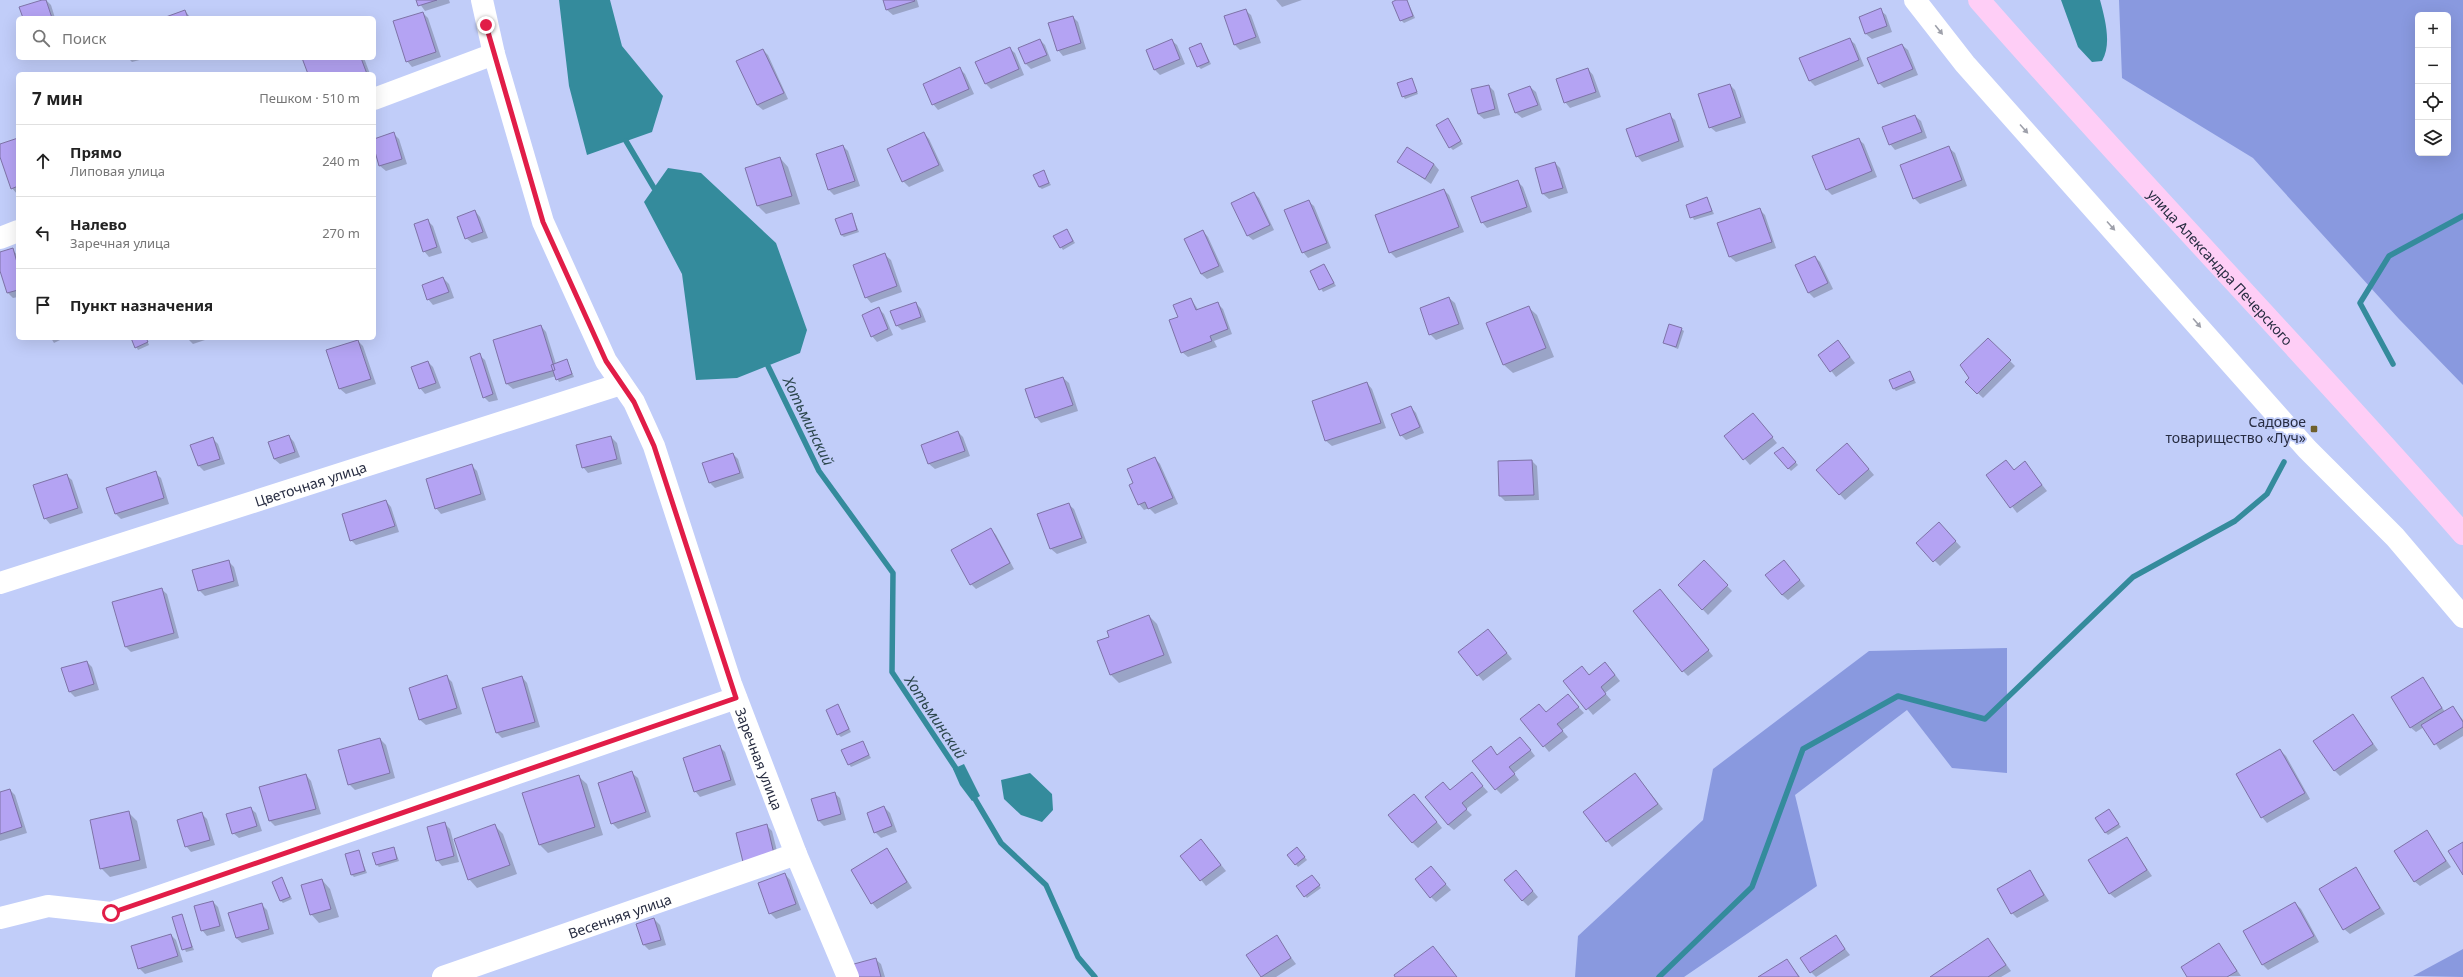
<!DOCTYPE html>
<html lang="ru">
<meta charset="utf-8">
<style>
body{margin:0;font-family:"Noto Sans",sans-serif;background:#f2f2f2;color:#222}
.controls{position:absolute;right:12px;top:12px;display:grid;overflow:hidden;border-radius:6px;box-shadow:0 4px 16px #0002}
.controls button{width:36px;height:36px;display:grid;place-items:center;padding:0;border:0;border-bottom:1px solid #e0e0e0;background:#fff;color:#222;font:20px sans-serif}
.stop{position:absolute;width:12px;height:12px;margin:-9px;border:3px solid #e11d48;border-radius:50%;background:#fff}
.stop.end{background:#e11d48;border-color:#fff;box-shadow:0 1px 4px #0008}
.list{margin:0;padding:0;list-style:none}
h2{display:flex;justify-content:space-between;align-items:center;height:52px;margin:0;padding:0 16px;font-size:17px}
h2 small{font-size:13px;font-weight:400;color:#767676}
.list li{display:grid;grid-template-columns:26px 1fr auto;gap:12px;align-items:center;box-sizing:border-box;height:72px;padding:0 16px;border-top:1px solid #e0e0e0}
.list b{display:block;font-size:15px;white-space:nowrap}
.list p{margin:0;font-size:13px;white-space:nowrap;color:#767676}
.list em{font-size:13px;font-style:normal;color:#767676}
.icon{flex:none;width:22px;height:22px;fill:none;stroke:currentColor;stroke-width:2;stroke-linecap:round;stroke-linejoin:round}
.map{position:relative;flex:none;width:2463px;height:977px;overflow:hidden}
.search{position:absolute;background:#fff;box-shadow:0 4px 16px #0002;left:16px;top:16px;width:360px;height:44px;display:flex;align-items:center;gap:10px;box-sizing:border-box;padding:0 14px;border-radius:6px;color:#767676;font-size:15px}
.panel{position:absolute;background:#fff;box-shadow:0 4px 16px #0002;left:16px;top:72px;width:360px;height:268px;border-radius:6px}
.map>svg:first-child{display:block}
.green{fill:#8999df;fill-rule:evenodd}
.water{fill:#348b9c}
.shadow{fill:#0003}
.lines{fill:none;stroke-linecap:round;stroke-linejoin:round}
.stream{stroke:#348b9c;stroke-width:5.5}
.building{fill:#b4a3f3;stroke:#7e73a7}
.minor{stroke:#fff;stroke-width:22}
.major{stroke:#fecef6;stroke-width:22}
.oneway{fill:#9ea0aa}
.route{stroke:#e11d48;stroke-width:5}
.poi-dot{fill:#6e5f2c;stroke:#c1cdf9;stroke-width:1.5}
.labels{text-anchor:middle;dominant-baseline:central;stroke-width:3.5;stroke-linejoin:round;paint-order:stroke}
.street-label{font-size:14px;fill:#272c41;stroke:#c1cdf9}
.poi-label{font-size:14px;fill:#272c41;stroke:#c1cdf9;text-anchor:end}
.water-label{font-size:15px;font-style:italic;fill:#2b464c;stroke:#c1cdf9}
</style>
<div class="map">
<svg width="2463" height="977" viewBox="0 0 2463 977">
<rect width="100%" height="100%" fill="#c1cdf9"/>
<!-- green -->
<path class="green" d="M2119,0H2463V385L2399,319L2253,158L2122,78ZM2418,15H2448V153H2418Z
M2007,648V773L1952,768L1907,710L1795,795L1817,886L1684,977H1575L1578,936L1703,820L1713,769L1869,651Z
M2463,949V977L2413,976Z"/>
<!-- water -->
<path class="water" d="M559,0H610L622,46L663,96L652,132L587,155L569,86Z
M2061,0H2100C2105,19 2112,44 2102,61L2092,62L2078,47Z
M668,168L701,173L776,243L807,330L800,353L737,378L696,380L682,274L644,202Z
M964,764L980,796L972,801L960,785L953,769Z
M1030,773L1052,794L1053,810L1042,822L1021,815L1004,799L1001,780Z"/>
<!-- shadow -->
<path class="shadow" d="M46,0L51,5L55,18H24Z
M417,0H449L450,3L425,11Z
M884,0H917L919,7L893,15L887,10Z
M1276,0H1302L1282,7Z
M1398,0H1407L1415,18L1404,23L1401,20Z
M1245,10L1251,15L1261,43L1240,50L1235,45Z
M1880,10L1886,15L1892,32L1872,39L1866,34L1860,17Z
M185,11L191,18H166Z
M423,13L428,18L441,57L412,67L407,61Z
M1073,17L1078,22L1086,49L1063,56L1058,50Z
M1849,39L1855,44L1864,66L1815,86L1810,81Z
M1040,40L1045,45L1051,61L1031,69L1026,64Z
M1171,40L1177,45L1185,64L1160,75L1155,70L1147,51Z
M1201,44L1211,64L1201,69L1198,66Z
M1902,45L1908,50L1918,75L1884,88L1879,83Z
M1009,48L1015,53L1024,75L991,89L986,84L976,62Z
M763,50L768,55L788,99L763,110L757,105L737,62Z
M128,58H147L132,62Z
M303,58H364L370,74H309Z
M960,69L965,74L974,94L938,110L933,104Z
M1588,69L1593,75L1601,97L1570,108L1565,102Z
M287,72L289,74H278Z
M1412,79L1418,94L1405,99L1403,96Z
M1730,85L1735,90L1746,123L1716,132L1710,127Z
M1489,86L1494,91L1500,115L1484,119L1478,114Z
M1530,87L1536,92L1542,110L1522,118L1516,113L1509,95Z
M1669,115L1675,120L1684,147L1642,162L1637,156Z
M1915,116L1921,121L1927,138L1895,150L1890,144Z
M1448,120L1463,144L1453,150L1450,147Z
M924,133L929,139L944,171L909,187L903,181Z
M394,134L399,139L407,164L386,171L380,166L374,140Z
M18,139V193L17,194L12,188L0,154V145Z
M1858,139L1864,144L1877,177L1832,195L1827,190Z
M843,146L848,151L860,186L834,195L829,190Z
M1949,148L1955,153L1967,186L1920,204L1914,198Z
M780,158L788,167L800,204L766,214L758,206Z
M1399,162L1434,164L1439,170L1431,184Z
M1555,163L1560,168L1568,193L1549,199L1543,194Z
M1043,172L1051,185L1042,189L1039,187Z
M1518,182L1523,187L1532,212L1487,228L1482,222Z
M1444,190L1449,195L1464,232L1396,258L1390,252Z
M1254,193L1259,198L1274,230L1253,240L1247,235Z
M1707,199L1714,214L1694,220L1687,205Z
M1308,201L1314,206L1331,248L1308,258L1303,252Z
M1759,209L1765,215L1776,248L1736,262L1730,257L1719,224Z
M475,211L480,217L488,238L472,243L466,238Z
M852,215L859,232L844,237L841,235Z
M428,221L433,226L442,253L429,257L424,251Z
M1067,230L1075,243L1063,250L1061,247Z
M1203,231L1208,237L1224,272L1207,279L1201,274L1186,239Z
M12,249L18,256V297L13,298L8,293L0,267V253Z
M885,255L891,260L902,292L871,303L866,297Z
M1815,257L1820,262L1833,289L1814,298L1808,292Z
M1324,265L1336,286L1323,292L1311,271Z
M443,278L449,284L454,298L433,305L428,299Z
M1449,298L1455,303L1464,329L1436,340L1430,334Z
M1191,299L1199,311L1218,304L1223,309L1232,334L1214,341L1217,347L1188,357L1182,352L1179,317Z
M916,303L921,309L926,322L902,330L896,325Z
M1528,307L1537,315L1554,357L1513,373L1504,365L1487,324Z
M879,309L884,314L893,335L877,342L872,336Z
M541,326L546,332L556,364L567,360L574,377L559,382L556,376L513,389L507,384L494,340Z
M1681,329L1684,331L1678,349L1664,343Z
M51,338H62V339L54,343Z
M132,338H146L149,345L138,350Z
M187,338H211L193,344Z
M1988,339L2015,366L1983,398L1966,382Z
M358,341L363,346L376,384L346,394L340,389L327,351Z
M1838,341L1855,363L1836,377L1819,355Z
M479,355L485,360L498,400L489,402L484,397Z
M428,362L433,367L441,388L425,394L420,388Z
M1910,372L1916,383L1896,391L1894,389Z
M1063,378L1069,383L1078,411L1041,423L1036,417Z
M1367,383L1372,389L1386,428L1332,446L1326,441L1313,402Z
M1411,407L1416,413L1424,433L1406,440L1401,435Z
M1753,414L1777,443L1750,465L1725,436Z
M958,432L963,437L970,456L935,469L929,464L922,445Z
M289,436L294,442L300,457L280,464L274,459Z
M611,437L617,443L622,464L588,473L583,467Z
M212,438L218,444L225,464L204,471L199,466L192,445Z
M1785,450L1798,465L1791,471L1776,454Z
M1853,450L1874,475L1845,500L1818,470Z
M733,454L738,459L744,478L715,488L710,483Z
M1155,458L1160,464L1178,504L1155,514L1149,508L1144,510L1139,504L1134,484Z
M1532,461L1537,466L1539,500L1505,501L1500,496Z
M2006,461L2015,471L2025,463L2047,491L2017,513L1988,475Z
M472,466L477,471L486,500L441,514L436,508Z
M155,473L161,478L169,504L121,519L116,514L107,488Z
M66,475L72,480L83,513L50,524L45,518Z
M386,501L391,507L399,532L356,545L351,540Z
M1068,504L1074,509L1087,543L1057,554L1051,549L1039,515Z
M991,529L996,535L1014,569L976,589L971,584Z
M1944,529L1961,547L1940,566L1917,543Z
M228,561L234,567L239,586L205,596L199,590Z
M1784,561L1805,586L1788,600L1782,595Z
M1704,562L1732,591L1708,615L1679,585Z
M161,589L167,594L179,638L131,652L125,646Z
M1665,596L1713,656L1688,676L1683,671Z
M1149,616L1157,624L1172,663L1119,683L1111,675L1098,642Z
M1488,630L1512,659L1483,681L1460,653Z
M87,662L92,667L99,690L75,697L70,692Z
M1610,668L1620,681L1605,693L1611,700L1593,715L1565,681Z
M446,676L452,682L462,714L426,725L420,720Z
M522,677L527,683L540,727L502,738L497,733Z
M2423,678L2445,712L2453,707L2463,720V736L2440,750L2424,727L2416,732L2410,727Z
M1573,701L1584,713L1562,730L1568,737L1549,752L1522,719L1546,713Z
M838,706L851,732L841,737L838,734Z
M2353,715L2378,750L2340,776L2334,770Z
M380,739L386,745L395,778L355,790L349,784Z
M862,742L871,758L851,767L849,764Z
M1525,743L1535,756L1514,773L1519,780L1501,794L1496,789L1491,748L1498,756Z
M720,747L725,752L736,785L700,797L695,791Z
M2280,750L2286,756L2310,799L2267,823L2262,817Z
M632,773L638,778L651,817L618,829L612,823Z
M1472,774L1488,792L1466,809L1472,815L1454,830L1448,825L1450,791Z
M1635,774L1663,809L1612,847L1585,812Z
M306,775L311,781L321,814L275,826L270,821L261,788Z
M578,776L587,784L603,835L548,853L539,844Z
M10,790L15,795L27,833L0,841V793Z
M834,793L840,798L846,820L824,826L819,821L812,799Z
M1419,800L1442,828L1418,848L1412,842Z
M884,807L890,813L897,832L881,838L875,832Z
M250,808L256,813L262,831L239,838L233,833Z
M2109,810L2121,827L2108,835L2106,833Z
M128,812L137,821L147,868L110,877L101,868Z
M201,813L207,819L215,845L191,852L186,846Z
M444,823L450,829L459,862L442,866L437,860Z
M766,825L772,831L779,859L750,867Z
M495,826L503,834L517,874L477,888L469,879Z
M2427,832L2451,867L2420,886L2414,881Z
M2126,838L2152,876L2115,898L2109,893Z
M1206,846L1226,871L1206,886L1182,856Z
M394,848L399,861L379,867L377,865Z
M887,849L912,888L877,909L872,903Z
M1299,850L1307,860L1298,867L1288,855Z
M358,851L367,873L354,877L352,875Z
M2356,869L2385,914L2350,934L2344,929Z
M2030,871L2049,901L2017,918L2012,913Z
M1436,873L1451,890L1436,902L1431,897Z
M785,874L790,880L801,910L776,919L770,913Z
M1521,877L1538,897L1528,906L1522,900Z
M282,879L292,899L283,903L280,900Z
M1314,879L1321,888L1307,898L1305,896Z
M322,880L330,889L339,917L319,923L311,914Z
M213,902L218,907L225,931L207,936L202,930Z
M2295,903L2301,909L2319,942L2268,970L2263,965Z
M261,904L267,910L274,934L242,943L236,938L229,913Z
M181,915L194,950L186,952L173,918Z
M654,919L660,925L666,945L649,950L644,945L637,925Z
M171,935L176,940L183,962L145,974L139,968Z
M1835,936L1850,955L1816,977L1811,972Z
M1276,937L1296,964L1276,977H1262L1248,955Z
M1988,939L2011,971L2001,977H1932Z
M2219,944L2241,976L2189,977Z
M875,959L881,964L885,977H858Z
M1787,960L1800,977H1759Z"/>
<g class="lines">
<!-- stream -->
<path class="stream" d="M626,141L654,188
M2393,364L2360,303L2389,256L2463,216
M768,366L819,471L893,573L892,672L959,773
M972,794L1001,843L1046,885L1078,957L1095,977
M1659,977L1752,887L1803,749L1898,696L1985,719L2133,577L2235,521L2267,494L2284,462"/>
</g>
<!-- building -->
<path class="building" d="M42,0H46L52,18H23L19,7Z
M416,0H437L418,6Z
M883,0H914L915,1L886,10Z
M1396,0H1407L1413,16L1400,21L1392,2Z
M1881,8L1887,26L1865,34L1859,17Z
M1246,9L1256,37L1234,45L1224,16Z
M185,10L188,18H163Z
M423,12L436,52L406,62L393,21Z
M1073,16L1081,43L1057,51L1048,23Z
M1850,38L1859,60L1809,81L1799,58Z
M1040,39L1047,55L1025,64L1018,48Z
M1172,39L1180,59L1154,70L1146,50Z
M1201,43L1209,62L1197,67L1189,48Z
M1902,44L1913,69L1878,84L1867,58Z
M1010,47L1019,69L985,84L975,62Z
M763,49L784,93L757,105L736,61Z
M302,58H361L367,74H308Z
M960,67L969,89L932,105L923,84Z
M1588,68L1596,92L1564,103L1556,79Z
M1412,78L1417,92L1402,97L1397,83Z
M1730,84L1741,117L1709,128L1698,94Z
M1489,85L1495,109L1478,114L1471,89Z
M1530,86L1538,105L1515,113L1508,94Z
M1670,113L1679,141L1636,157L1626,129Z
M1915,115L1922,132L1889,145L1882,127Z
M1448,118L1461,141L1449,148L1436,125Z
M394,132L402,159L379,166L374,148V139Z
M924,132L939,165L902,182L887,149Z
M18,138V186L11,189L0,157V144Z
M1859,138L1872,171L1826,190L1812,156Z
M843,145L855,181L828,190L816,154Z
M1949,146L1962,180L1913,199L1900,165Z
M1407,147L1434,164L1425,179L1397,162Z
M780,157L792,196L757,206L745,168Z
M1555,162L1563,188L1542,194L1535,168Z
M1044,170L1049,183L1039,187L1033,175Z
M1518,180L1527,207L1481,223L1471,197Z
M1444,189L1459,227L1389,253L1375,215Z
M1254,192L1270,225L1247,236L1231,203Z
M1707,197L1712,211L1690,218L1686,205Z
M1309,200L1327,243L1302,253L1284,210Z
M1760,208L1772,242L1729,257L1717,223Z
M475,210L483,232L465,239L457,217Z
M852,213L857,230L841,235L835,219Z
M428,219L437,247L423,252L414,224Z
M1067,229L1073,241L1060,248L1053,236Z
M1203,230L1219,266L1201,274L1184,239Z
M13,248L18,266V290L7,293L0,271V252Z
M885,253L897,286L865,298L853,265Z
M1815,256L1828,283L1808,293L1795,265Z
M1324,264L1334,283L1319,290L1310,271Z
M443,277L449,292L427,300L422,285Z
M1449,297L1459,324L1429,335L1420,308Z
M1191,298L1196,310L1218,302L1228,329L1210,336L1212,341L1181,353L1169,320L1178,317L1173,305Z
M916,302L921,317L896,326L890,311Z
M1529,306L1546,348L1503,365L1486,323Z
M879,307L888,329L871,337L862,315Z
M1669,324L1682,328L1676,347L1663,343Z
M541,325L555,370L506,384L493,340Z
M131,338H146L148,342L135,348Z
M1988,338L2011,360L1977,394L1965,382L1969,378L1960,365Z
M358,340L371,379L339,389L326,350Z
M1838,340L1850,357L1830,372L1818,355Z
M480,353L493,394L483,398L470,357Z
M567,359L572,374L556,380L551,365Z
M428,361L436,383L419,389L411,367Z
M1910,371L1914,380L1893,389L1889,380Z
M1063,377L1073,405L1035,418L1025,389Z
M1367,382L1381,423L1325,441L1312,401Z
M1411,406L1420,427L1400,436L1391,414Z
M1753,413L1773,437L1743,460L1724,436Z
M958,431L965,451L928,464L921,445Z
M289,435L295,452L274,459L268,442Z
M611,436L617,459L582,468L576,445Z
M213,437L220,459L198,466L190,445Z
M1847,443L1869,469L1839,495L1816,470Z
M1783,447L1796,462L1788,469L1774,453Z
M733,453L740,473L709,483L702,463Z
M1155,457L1173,498L1148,509L1145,502L1138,505L1129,485L1133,483L1127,469Z
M1532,460L1534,495L1499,496L1498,461Z
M2006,460L2014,470L2025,461L2042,485L2010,508L1986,475Z
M472,464L481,494L435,509L426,479Z
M156,471L164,498L115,514L106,488Z
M67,474L78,508L44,519L33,485Z
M386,500L395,526L350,541L342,514Z
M1069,503L1082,538L1050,549L1037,514Z
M1939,522L1956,541L1933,562L1916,543Z
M991,528L1010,563L970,585L951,550Z
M229,560L234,581L198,591L192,570Z
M1704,560L1728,585L1702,610L1678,585Z
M1784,560L1800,580L1782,595L1765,575Z
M162,588L174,633L125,647L112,602Z
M1660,589L1709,650L1682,672L1633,611Z
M1149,615L1164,655L1110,675L1097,641L1109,637L1107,631Z
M1488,629L1507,653L1477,676L1458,652Z
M87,661L94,684L69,692L61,668Z
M1605,662L1615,675L1601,687L1606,694L1586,710L1563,681L1582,666L1589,675Z
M447,675L457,708L419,720L409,688Z
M522,676L535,722L496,733L482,688Z
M2423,677L2442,708L2410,728L2391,697Z
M1568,694L1579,707L1557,724L1563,731L1543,747L1520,719L1539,704L1546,712Z
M838,704L849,729L837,735L826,710Z
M2453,706L2463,722V727L2434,745L2421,725Z
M2353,714L2373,744L2334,771L2313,741Z
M1520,737L1531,750L1509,767L1515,774L1495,790L1472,761L1491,746L1497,755Z
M380,738L390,773L348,785L338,750Z
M863,741L869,755L848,765L841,750Z
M720,745L731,780L694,792L683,758Z
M2280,749L2305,793L2261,818L2236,774Z
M632,771L646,812L611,824L598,783Z
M1472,772L1483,786L1462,803L1467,809L1448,825L1425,797L1443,782L1450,790Z
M1635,773L1658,804L1606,842L1583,812Z
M306,774L316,809L269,821L259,787Z
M579,775L595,827L539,845L522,793Z
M10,789L22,827L0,834V792Z
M835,792L841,814L818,821L811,799Z
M1414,794L1437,822L1412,843L1388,815Z
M884,806L892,826L874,833L867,813Z
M251,807L257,826L232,834L226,814Z
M2109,809L2119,824L2105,833L2095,818Z
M129,811L140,860L100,869L90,820Z
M202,812L210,840L185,847L177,820Z
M445,822L454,856L436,861L427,827Z
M495,824L510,865L468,880L454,839Z
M767,824L774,854L743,862L736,833Z
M2427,830L2446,861L2414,882L2394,851Z
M2127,837L2147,870L2109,894L2088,860Z
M1201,839L1221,865L1200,881L1180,856Z
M2463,842V875L2448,851Z
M394,847L397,859L376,865L372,853Z
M1297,847L1305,857L1295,865L1287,855Z
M887,848L907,882L871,904L851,870Z
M359,850L365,871L351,875L345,854Z
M1431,866L1446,884L1430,898L1415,879Z
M2356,867L2380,908L2343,930L2319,889Z
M1516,870L1533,891L1522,901L1504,880Z
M2030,870L2044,895L2011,914L1997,889Z
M785,873L796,904L769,914L758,883Z
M1312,875L1320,885L1304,897L1296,886Z
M282,877L290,897L280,901L272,882Z
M322,879L331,909L310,915L301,885Z
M213,901L220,926L201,931L194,906Z
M2295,902L2314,936L2262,965L2243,931Z
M262,903L269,929L236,938L228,913Z
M182,914L192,947L182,950L172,917Z
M654,918L661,940L643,945L636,924Z
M171,934L178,956L138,969L131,946Z
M1277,935L1291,958L1261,977L1246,955Z
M1836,935L1845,949L1810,973L1800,958Z
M1988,938L2006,965L1988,977H1930Z
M2219,943L2237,971L2227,977H2187L2181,967Z
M1433,946L1457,977H1395L1394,975Z
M876,958L881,977H857L854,964Z
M1787,959L1799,977H1758Z"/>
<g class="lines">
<!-- minor -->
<g class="minor">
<path id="s1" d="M482,0L494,54L543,222L606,361L634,402L654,446L731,684L796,854L848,977"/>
<path d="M1915,0L1965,64L2307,449L2395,537L2463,617"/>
<path d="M374,99L494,54"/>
<path d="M0,238L18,231"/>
<path id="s2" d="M0,583L621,384"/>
<path d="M0,918L48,906L111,913L736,698"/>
<path id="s3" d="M443,977L796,854"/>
</g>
<!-- major -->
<path class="major" id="s4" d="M1979,0C2137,181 2305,353 2463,534"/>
</g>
<!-- one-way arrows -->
<defs><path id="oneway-solid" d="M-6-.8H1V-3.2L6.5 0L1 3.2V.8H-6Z"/></defs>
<g class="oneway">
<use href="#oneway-solid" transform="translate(1939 30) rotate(51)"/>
<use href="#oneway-solid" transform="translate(2024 129) rotate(48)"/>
<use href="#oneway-solid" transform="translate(2111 226) rotate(48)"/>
<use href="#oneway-solid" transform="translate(2197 323) rotate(49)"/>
</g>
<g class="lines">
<!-- route -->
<path class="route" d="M111,913L736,698L654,446L634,402L606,361L543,222L486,25"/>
</g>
<!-- markers -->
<rect class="poi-dot" x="2310" y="425" width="8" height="8" rx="2"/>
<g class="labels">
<!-- street labels -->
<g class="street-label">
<text stroke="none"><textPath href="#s4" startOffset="360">улица Александра Печерского</textPath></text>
<text stroke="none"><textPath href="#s2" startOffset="326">Цветочная улица</textPath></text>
<text stroke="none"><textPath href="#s1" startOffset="811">Заречная улица</textPath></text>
<text stroke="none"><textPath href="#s3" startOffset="187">Весенняя улица</textPath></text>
</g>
<!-- poi labels -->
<g class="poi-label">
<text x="2306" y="421">Садовое<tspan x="2306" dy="16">товарищество «Луч»</tspan></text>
</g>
<!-- water labels -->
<g class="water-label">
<text transform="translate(809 421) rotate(64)">Хотьминский</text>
<text transform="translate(936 717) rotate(56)">Хотьминский</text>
</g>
</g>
</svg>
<div class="controls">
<button>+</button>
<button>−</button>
<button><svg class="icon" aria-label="locate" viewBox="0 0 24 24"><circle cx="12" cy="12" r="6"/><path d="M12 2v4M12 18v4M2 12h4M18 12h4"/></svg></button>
<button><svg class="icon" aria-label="layers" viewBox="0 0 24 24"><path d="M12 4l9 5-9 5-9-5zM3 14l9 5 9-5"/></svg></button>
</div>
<div class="stop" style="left:111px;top:913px"></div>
<div class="stop end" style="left:486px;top:25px"></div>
<div class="search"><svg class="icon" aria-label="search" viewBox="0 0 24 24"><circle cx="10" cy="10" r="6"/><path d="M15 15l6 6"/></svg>Поиск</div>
<section class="panel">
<h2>7 мин<small>Пешком · 510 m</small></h2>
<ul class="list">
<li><svg class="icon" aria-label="ahead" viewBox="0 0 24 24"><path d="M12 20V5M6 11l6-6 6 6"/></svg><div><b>Прямо</b><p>Липовая улица</p></div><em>240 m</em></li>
<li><svg class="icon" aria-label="left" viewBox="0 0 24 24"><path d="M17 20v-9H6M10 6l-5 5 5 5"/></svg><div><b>Налево</b><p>Заречная улица</p></div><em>270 m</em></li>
<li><svg class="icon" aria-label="arrive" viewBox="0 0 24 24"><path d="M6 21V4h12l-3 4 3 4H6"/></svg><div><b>Пункт назначения</b></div></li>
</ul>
</section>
</div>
